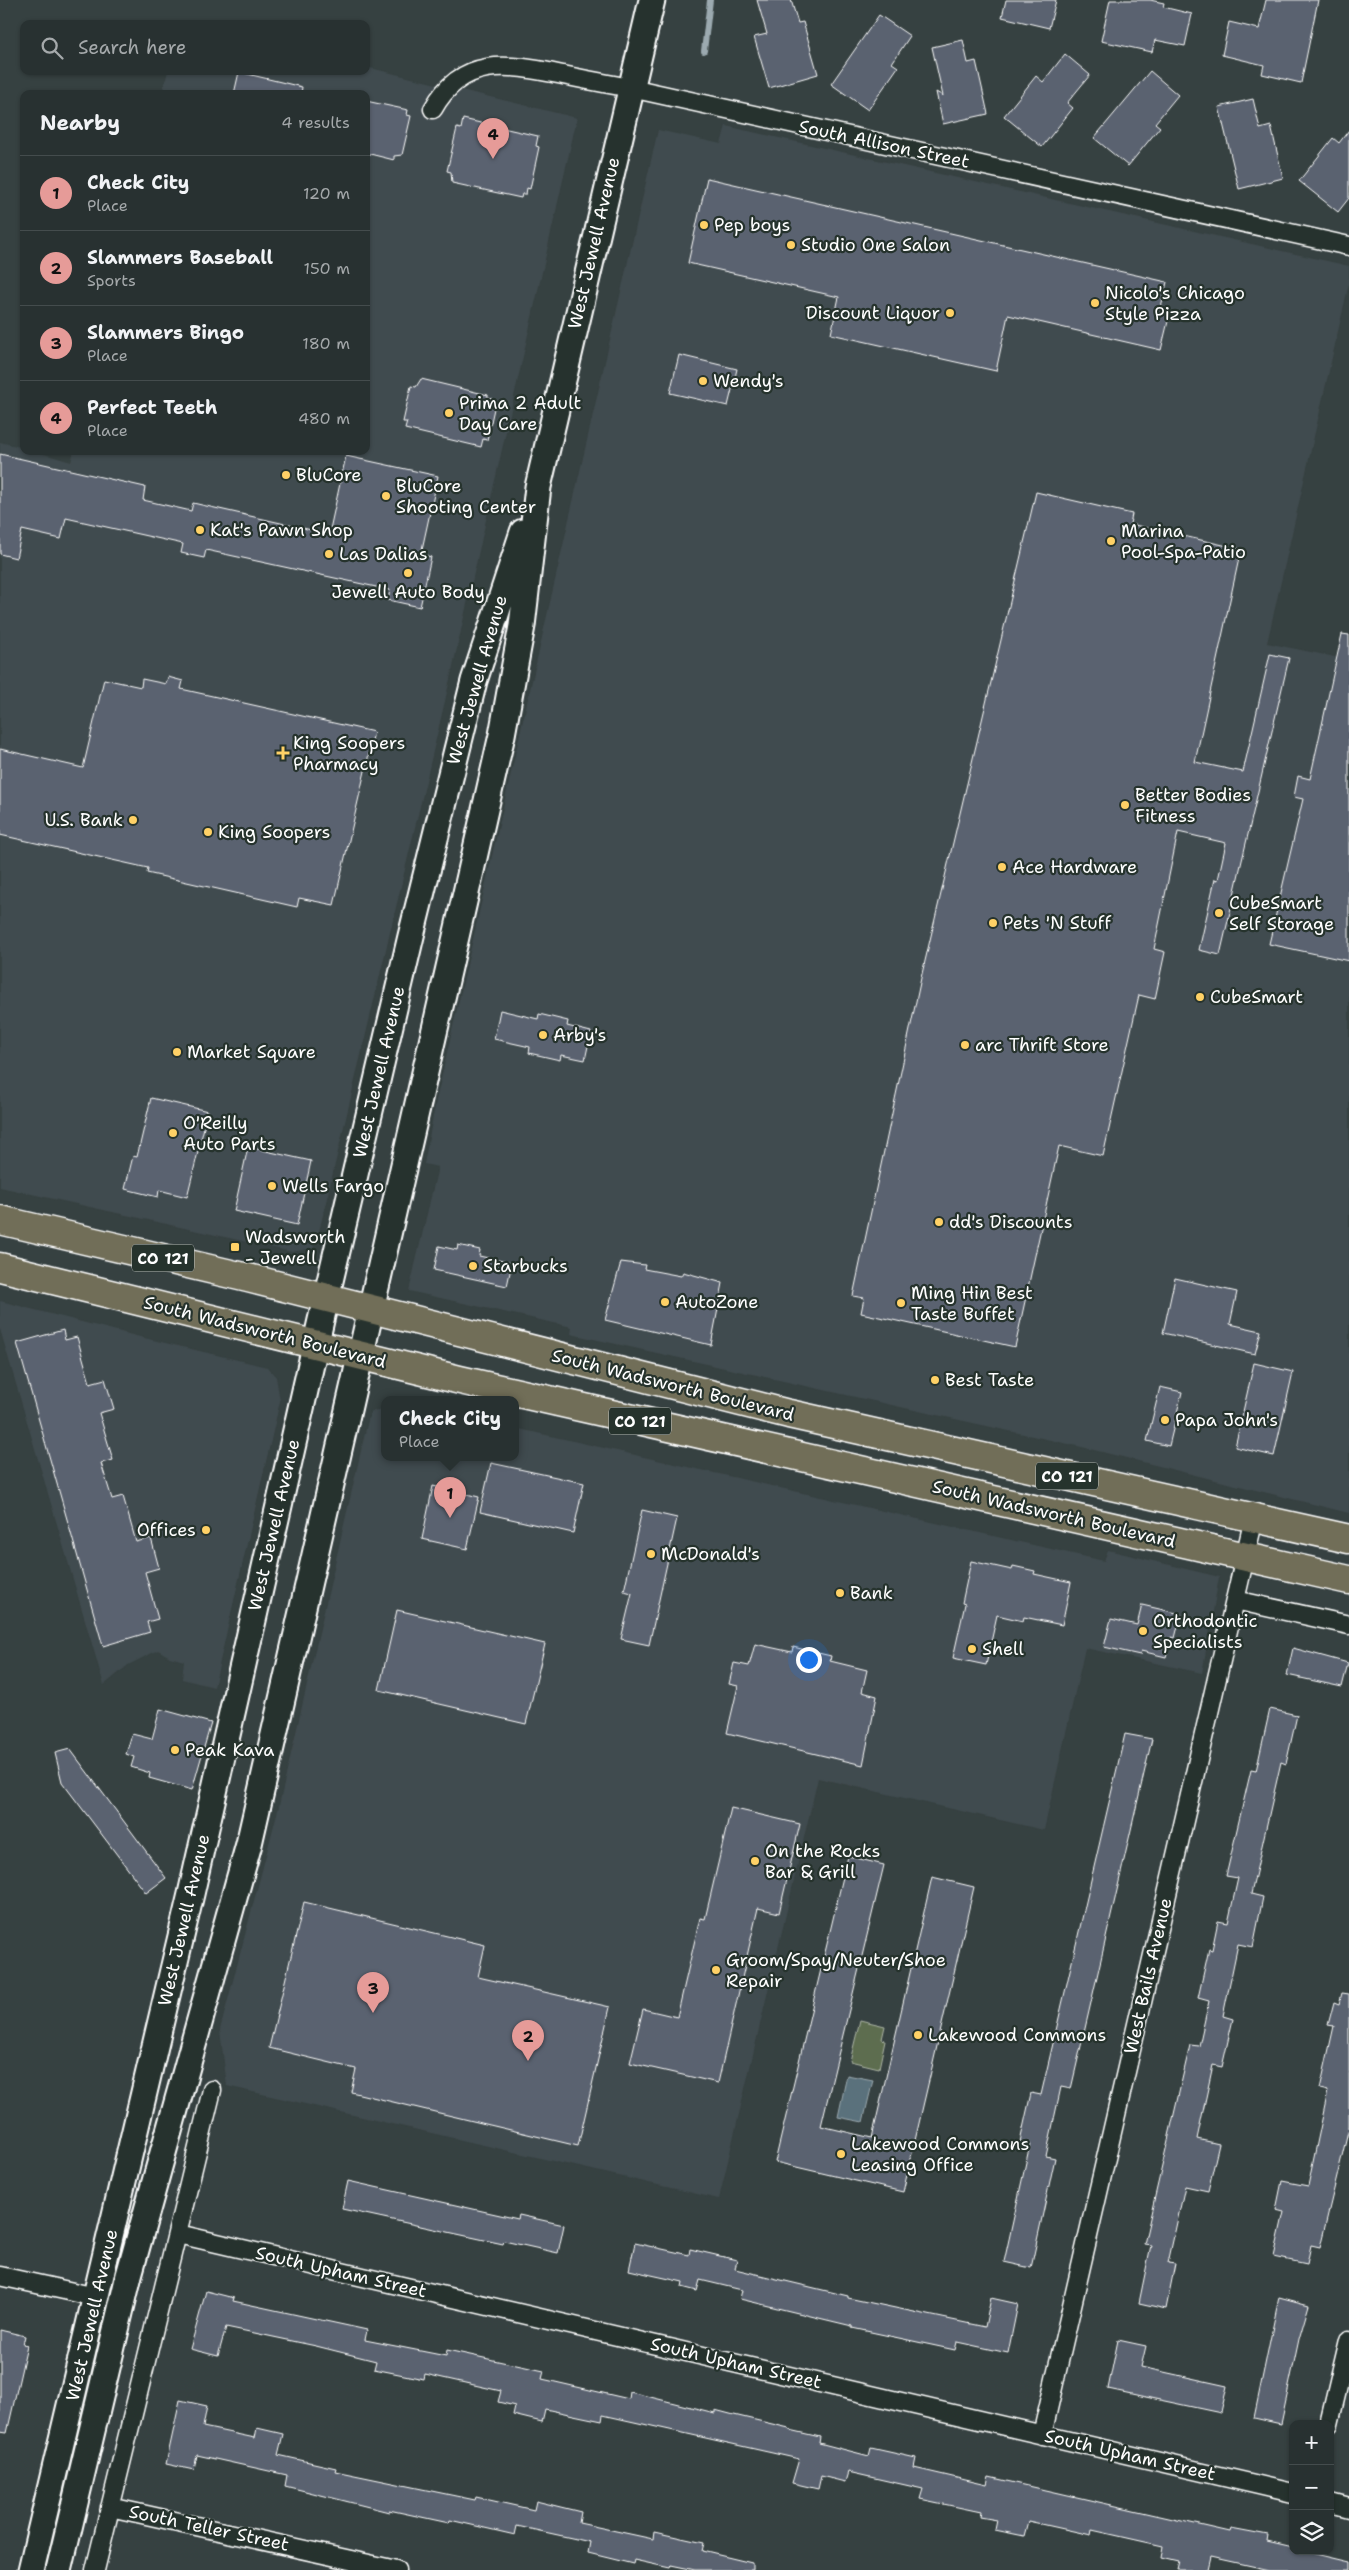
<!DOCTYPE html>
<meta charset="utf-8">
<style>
body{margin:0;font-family:"Shantell Sans",sans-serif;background:#343d3d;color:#f1f3f6}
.controls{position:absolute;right:15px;bottom:15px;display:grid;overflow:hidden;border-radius:10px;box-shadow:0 1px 4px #0004}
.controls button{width:45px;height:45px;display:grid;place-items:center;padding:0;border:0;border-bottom:1px solid #444c4d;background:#283131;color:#f1f3f6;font:25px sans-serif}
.you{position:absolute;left:808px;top:1659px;width:18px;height:18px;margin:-12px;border:4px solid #fff;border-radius:50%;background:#1a73e8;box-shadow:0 0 0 8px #1a73e833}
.badge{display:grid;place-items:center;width:32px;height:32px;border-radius:50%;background:#e69b98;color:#111;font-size:16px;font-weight:700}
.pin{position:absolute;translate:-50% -41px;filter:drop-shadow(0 1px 2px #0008)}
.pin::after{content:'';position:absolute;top:26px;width:18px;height:15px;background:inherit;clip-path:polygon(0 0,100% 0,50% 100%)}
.popup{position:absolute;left:381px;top:1396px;width:138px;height:65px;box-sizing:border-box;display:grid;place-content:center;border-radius:10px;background:#283131;filter:drop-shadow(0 1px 4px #0005);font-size:16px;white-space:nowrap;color:#a5a9ab}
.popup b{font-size:19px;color:#f1f3f6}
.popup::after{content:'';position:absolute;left:50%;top:100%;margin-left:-10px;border:10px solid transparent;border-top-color:#283131}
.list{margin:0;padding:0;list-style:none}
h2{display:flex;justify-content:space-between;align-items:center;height:65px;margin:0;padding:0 20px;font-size:21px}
h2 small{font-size:16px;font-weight:400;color:#a5a9ab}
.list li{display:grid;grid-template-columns:32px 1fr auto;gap:15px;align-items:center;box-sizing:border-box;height:75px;padding:0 20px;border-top:1px solid #444c4d}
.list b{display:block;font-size:19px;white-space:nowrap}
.list p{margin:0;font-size:16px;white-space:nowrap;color:#a5a9ab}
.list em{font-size:16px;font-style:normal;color:#a5a9ab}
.icon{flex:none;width:28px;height:28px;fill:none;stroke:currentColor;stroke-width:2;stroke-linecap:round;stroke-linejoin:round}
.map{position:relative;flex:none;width:1349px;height:2570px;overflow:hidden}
.search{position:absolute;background:#283131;box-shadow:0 1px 4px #0004;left:20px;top:20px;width:350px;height:55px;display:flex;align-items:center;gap:12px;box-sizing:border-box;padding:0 18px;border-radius:10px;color:#a5a9ab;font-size:19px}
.panel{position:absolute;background:#283131;box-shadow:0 1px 4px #0004;left:20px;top:90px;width:350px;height:365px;border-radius:10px}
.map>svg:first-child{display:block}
.built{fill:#414b4f}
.green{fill:#5d6d4f;stroke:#aeb6a7}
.water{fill:#5a717c;stroke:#9caab0}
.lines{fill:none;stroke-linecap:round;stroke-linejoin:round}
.stream{stroke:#9caab0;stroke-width:6}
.building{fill:#5a6270;stroke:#fff}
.street-casing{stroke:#fff;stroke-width:21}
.secondary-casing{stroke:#fff;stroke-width:29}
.primary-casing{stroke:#fff;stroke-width:31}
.street{stroke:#26332d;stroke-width:18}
.secondary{stroke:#26332d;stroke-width:25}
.primary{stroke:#716e59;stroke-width:28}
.poi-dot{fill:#ffd166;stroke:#26332d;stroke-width:2}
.labels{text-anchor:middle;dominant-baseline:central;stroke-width:4.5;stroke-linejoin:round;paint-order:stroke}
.shield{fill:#26332d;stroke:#bec2c0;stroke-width:1}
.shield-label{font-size:16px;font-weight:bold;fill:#fff}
.street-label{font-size:18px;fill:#fff;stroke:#26332d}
.poi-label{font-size:18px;fill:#fff;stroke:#26332d;text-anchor:start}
</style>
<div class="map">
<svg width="1349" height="2570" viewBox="0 0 1349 2570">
<rect width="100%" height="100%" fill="#364141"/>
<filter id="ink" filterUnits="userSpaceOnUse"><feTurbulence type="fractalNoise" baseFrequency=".02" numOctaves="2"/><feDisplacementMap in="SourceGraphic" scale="10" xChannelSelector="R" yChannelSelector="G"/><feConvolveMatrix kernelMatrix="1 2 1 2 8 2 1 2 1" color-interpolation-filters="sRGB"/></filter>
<g filter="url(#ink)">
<!-- built -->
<path class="built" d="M366,67L577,118L445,701L317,1240L313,1248L292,1252L0,1187V442L24,448V451H34L71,462L74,451H366V94H162L168,71H366Z
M726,126L1349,266V283L1267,643L1349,660V1513L1082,1447L571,1334L572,1327L409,1291L438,1167L424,1164L436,1101L658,130L721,144Z
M0,1301L144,1338L267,1367L276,1377L280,1401L214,1687L182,1679L184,1661L170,1657L158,1650L128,1665L104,1685L0,1329Z
M385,1408V1457H515V1428L1104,1561L1108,1550L1219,1577L1202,1673L1085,1648L1044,1830L818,1778L719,2199L227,2086L220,2030L279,1806L370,1412Z"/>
<!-- green -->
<path class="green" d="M860,2020L885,2026L882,2039L885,2040L879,2068L850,2061Z"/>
<!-- water -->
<path class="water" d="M847,2075L873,2080L863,2122L838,2117Z"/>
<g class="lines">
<!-- stream -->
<path class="stream" d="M704,51L710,0"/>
</g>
<!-- building -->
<path class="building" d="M757,0H791L798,23L803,22L818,74L769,88L754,37L767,34Z
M1006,0H1056L1049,28L1002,17Z
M1110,0H1150L1164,3L1163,7L1192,14L1185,46L1155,40L1152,52L1101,41Z
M1266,0H1318L1301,83L1262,74L1264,65L1222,55L1229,22L1259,29Z
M879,15L910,36L892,63L898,67L868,110L831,84Z
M963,40L968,63L976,61L988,114L943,124L936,92L943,96L932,47Z
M1065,54L1090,75L1067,103L1073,108L1042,147L1004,116L1036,76L1043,82Z
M1150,71L1178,95L1155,123L1160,127L1128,166L1094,138Z
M239,72L302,87L301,94H234Z
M1253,99L1260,129L1271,126L1283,178L1239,189L1219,107Z
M366,101L408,110L407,115L411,116L402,155L394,156V160L366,153Z
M463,119L538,136L536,146L539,147L530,189L527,188L526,194H522L521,198L452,183L451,172L447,171L457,128L461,129Z
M1349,130V198L1338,212L1299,181L1333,138L1339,143Z
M707,178L1167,282L1160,311L1170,313L1161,350L1008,315L996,371L831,334L839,297L688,263Z
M679,355L737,369L728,406L670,393Z
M421,379L488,395V398L492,399L491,403L495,404L487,440L483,439L481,447L405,429L407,422H403L411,386L416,387Z
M0,454L145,487L143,500L191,511L193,503L329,534L346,456L438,476L421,554L431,557L420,607L388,600L390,590L206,550L204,558L181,553L183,544L66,518L61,539L22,530L16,558L0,554Z
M1036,492L1132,514L1130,524L1241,549L1195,762L1243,772L1270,654L1289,658L1220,955L1199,950L1215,879L1218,880L1226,843L1178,832L1154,949L1165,952L1155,999L1139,995L1103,1156L1059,1146L1015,1347L861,1313L864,1298L853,1296L921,978Z
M1342,634L1349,635V961L1269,944L1303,799L1294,797L1298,776L1310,779Z
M168,677L183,681L181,689L374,732L334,905L299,898L297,907L147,873L148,868L0,835V749L83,768L104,679L141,687L142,679L166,684Z
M500,1010L538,1019L539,1014L568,1021L567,1026L591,1032L585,1060L561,1055L560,1060L529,1053L530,1047L494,1039Z
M151,1098L208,1111L187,1197L159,1190L158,1197L125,1189L133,1156L137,1157Z
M248,1147L311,1161L297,1225L234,1211Z
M458,1245L480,1250L479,1256L512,1263L507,1286L434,1270L439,1246L457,1250Z
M621,1262L645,1265L644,1269L681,1276L683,1272L723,1283L711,1345L605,1320Z
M1175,1278L1237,1292L1230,1324L1261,1331L1255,1354L1163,1333Z
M63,1330L65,1340L77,1337L90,1383L105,1379L114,1409L99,1413L113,1460L101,1463L112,1499L123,1496L136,1542L151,1538L159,1568L145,1572L158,1619L147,1622L150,1632L103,1646L17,1343Z
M1254,1363L1293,1372L1274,1456L1235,1447Z
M1160,1387L1182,1392L1169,1446L1147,1441Z
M491,1463L584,1483L573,1533L480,1512Z
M433,1486L479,1497L467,1549L422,1539Z
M642,1510L677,1518L649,1645L621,1639L632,1593L624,1591Z
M971,1561L1012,1570L1013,1566L1035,1571L1034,1574L1071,1582L1062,1625L1024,1617L1023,1621L997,1615L986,1665L953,1658L965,1604L962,1603Z
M1142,1605L1181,1614L1175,1638L1171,1637L1166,1657L1141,1651L1140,1655L1104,1647L1111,1619L1137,1625Z
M397,1610L545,1644L526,1724L379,1690Z
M755,1644L792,1652L793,1647L831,1656L830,1661L867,1670L862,1692L877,1696L863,1765L727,1733L738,1686L729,1684L734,1663L749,1666Z
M1293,1648L1348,1663L1342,1687L1287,1675Z
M160,1709L211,1723L192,1790L149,1778L150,1773L131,1767L134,1757L126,1754L132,1734L152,1739Z
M1270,1709L1297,1715L1286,1764L1281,1762L1251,1894L1263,1897L1253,1947L1238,1944L1223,2016L1233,2019L1222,2067L1213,2065L1197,2139L1219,2144L1208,2191L1185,2186L1168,2263L1175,2264L1166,2309L1139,2303L1151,2245L1144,2244L1190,2045L1199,2046L1209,2001L1198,1998L1209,1949L1212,1950L1218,1921L1228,1923L1238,1878L1226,1876L1251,1770L1256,1771Z
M1125,1734L1152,1739L1071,2089L1061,2087L1046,2156L1055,2158L1031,2268L1004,2262L1030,2144L1020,2142L1031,2093L1041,2095Z
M70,1749L166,1878L146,1893L62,1782L55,1753Z
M731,1808L800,1824L779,1913L758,1908L718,2083L630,2063L643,2009L677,2017L700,1918L705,1919Z
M848,1856L884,1865L821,2126L872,2138L932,1877L974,1887L903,2192L775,2162Z
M304,1902L485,1945L478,1977L610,2007L578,2146L351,2092L356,2069L269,2048Z
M1342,1993L1349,1994V2127L1320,2247L1311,2245L1307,2264L1274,2257L1284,2212L1276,2210L1282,2181L1308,2186L1328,2091L1320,2089L1334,2026L1328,2025L1334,2002L1339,2004Z
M348,2181L518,2219L519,2215L564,2225L558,2253L504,2241L503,2244L342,2209Z
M635,2243L689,2255L690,2249L737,2260L735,2269L848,2296V2298L985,2327L991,2298L1018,2304L1008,2353L957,2342L955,2350L852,2328V2326L740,2299L742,2290L700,2280L697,2291L682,2287L683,2282L629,2270Z
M206,2291L234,2298L233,2301L367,2330L365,2340L446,2356L447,2350L544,2371L542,2379L551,2381L629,2399L630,2392L715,2413V2410L734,2415L789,2428V2430L820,2437L819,2443L869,2456L871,2448L916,2458L914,2468L987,2485L989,2477L1230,2532L1231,2529L1268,2536L1267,2542L1293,2548V2551H1307L1349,2561V2570H1269L1210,2557L1207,2570H1176L1178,2562L1161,2558L1163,2546L1092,2530L1091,2535L1028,2521L1024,2536L995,2530L997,2520L980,2517L981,2512L920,2499L923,2489L848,2472L845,2482L821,2476L818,2489L792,2483L799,2459L603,2415L602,2421L545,2409L542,2422L513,2415L515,2406L498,2402L501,2391L425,2374L424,2379L374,2369L376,2361L316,2346L226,2327L218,2356L190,2349Z
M1279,2297L1309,2305L1299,2339L1281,2424L1254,2418Z
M0,2330L25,2336L23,2344L27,2345L7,2433L0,2432Z
M1118,2340L1146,2346L1141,2367L1227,2386L1221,2413L1108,2389Z
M180,2400L207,2406L203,2427L255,2438L257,2428L283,2434L278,2455L336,2468L335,2471L475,2500L476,2497L534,2510L536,2501L581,2512L579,2523L653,2539L654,2532L704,2543L702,2551L752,2563V2570H695L671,2565L670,2568L634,2560L633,2564L588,2553L590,2542L517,2526L515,2535L450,2520L449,2523L389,2510V2512L285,2486L287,2475L197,2455L194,2470L166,2464Z"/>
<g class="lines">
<defs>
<path id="street" d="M433,109C462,56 508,64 558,74C582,79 607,84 631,88L1349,246
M1235,1600L1349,1625
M178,2234L1293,2493
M0,2276L96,2297
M1329,2424L1349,2340
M1042,2435L1254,1518
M1330,2503L1349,2508
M110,2507L396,2570
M95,2570L212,2090"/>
<path id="secondary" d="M31,2570L191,1894L326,1298L411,936L474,681L523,532
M59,2570L129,2275L249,1844L502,735L522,626L538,487L652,0"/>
<path id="primary" d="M0,1220L248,1278L789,1414L1349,1539
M0,1267L460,1380L1349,1580"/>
</defs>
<!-- street casing -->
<use href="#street" class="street-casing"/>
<!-- secondary casing -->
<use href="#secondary" class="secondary-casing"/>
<!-- primary casing -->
<use href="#primary" class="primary-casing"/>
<!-- street -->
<use href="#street" class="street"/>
<!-- secondary -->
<use href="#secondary" class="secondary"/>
<!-- primary -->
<use href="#primary" class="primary"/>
</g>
</g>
<!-- markers -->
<g class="poi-dot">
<circle cx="704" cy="225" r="5"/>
<circle cx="791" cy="245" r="5"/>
<circle cx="1095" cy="303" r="5"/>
<circle cx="950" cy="313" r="5"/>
<circle cx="703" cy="381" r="5"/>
<circle cx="449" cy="413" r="5"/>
<circle cx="286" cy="475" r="5"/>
<circle cx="386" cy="496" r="5"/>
<circle cx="200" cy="530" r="5"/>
<circle cx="1111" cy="541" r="5"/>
<circle cx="329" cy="554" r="5"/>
<circle cx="408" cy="573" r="5"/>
<path d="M280.5 745.5h5v5h5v5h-5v5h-5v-5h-5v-5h5z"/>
<circle cx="1125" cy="805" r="5"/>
<circle cx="133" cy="820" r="5"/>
<circle cx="208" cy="832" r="5"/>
<circle cx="1002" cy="867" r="5"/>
<circle cx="1219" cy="913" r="5"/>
<circle cx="993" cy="923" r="5"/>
<circle cx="1200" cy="997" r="5"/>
<circle cx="543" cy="1035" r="5"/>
<circle cx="965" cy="1045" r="5"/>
<circle cx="177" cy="1052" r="5"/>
<circle cx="173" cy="1133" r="5"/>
<circle cx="272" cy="1186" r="5"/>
<circle cx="939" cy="1222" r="5"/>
<rect x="230" y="1242" width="10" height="10" rx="2.5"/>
<circle cx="473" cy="1266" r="5"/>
<circle cx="665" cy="1302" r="5"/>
<circle cx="901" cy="1303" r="5"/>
<circle cx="935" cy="1380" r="5"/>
<circle cx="1165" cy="1420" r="5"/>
<circle cx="206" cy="1530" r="5"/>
<circle cx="651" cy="1554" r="5"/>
<circle cx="840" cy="1593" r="5"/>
<circle cx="1143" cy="1631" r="5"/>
<circle cx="972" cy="1649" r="5"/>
<circle cx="175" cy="1750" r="5"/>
<circle cx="755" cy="1861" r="5"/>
<circle cx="716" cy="1970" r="5"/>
<circle cx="918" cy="2035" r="5"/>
<circle cx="841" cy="2154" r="5"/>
</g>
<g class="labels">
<!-- shield labels -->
<g class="shield">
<rect x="132" y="1244.5" width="62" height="27" rx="4"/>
<rect x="609" y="1407.5" width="62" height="27" rx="4"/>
<rect x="1036" y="1462.5" width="62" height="27" rx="4"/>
</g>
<g class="shield-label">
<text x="163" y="1258">CO 121</text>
<text x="640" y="1421">CO 121</text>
<text x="1067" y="1476">CO 121</text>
</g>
<!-- street labels -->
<g class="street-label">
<text transform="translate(884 144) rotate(12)">South Allison Street</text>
<text transform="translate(594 243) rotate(-77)">West Jewell Avenue</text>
<text transform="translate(477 680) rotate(-74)">West Jewell Avenue</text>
<text transform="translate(379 1072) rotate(-77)">West Jewell Avenue</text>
<text transform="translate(265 1332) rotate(14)">South Wadsworth Boulevard</text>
<text transform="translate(673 1385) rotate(14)">South Wadsworth Boulevard</text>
<text transform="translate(1054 1514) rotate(13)">South Wadsworth Boulevard</text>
<text transform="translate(274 1525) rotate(-77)">West Jewell Avenue</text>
<text transform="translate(184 1920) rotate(-77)">West Jewell Avenue</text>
<text transform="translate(1148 1976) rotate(-77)">West Bails Avenue</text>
<text transform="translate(341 2272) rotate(13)">South Upham Street</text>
<text transform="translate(92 2315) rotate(-77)">West Jewell Avenue</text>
<text transform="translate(736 2363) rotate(13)">South Upham Street</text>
<text transform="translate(1130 2455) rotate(13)">South Upham Street</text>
<text transform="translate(209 2528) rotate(12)">South Teller Street</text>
</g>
<!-- poi labels -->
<g class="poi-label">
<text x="714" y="225">Pep boys</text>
<text x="801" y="245">Studio One Salon</text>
<text x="1105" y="293">Nicolo's Chicago<tspan x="1105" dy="21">Style Pizza</tspan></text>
<text x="940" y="313" text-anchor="end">Discount Liquor</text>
<text x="713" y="381">Wendy's</text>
<text x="459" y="403">Prima 2 Adult<tspan x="459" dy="21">Day Care</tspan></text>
<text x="296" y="475">BluCore</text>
<text x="396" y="486">BluCore<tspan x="396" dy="21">Shooting Center</tspan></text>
<text x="210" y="530">Kat's Pawn Shop</text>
<text x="1121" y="531">Marina<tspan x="1121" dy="21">Pool-Spa-Patio</tspan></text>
<text x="339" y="554">Las Dalias</text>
<text x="408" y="592" text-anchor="middle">Jewell Auto Body</text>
<text x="293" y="743">King Soopers<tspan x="293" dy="21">Pharmacy</tspan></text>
<text x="1135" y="795">Better Bodies<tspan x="1135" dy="21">Fitness</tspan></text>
<text x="123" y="820" text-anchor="end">U.S. Bank</text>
<text x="218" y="832">King Soopers</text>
<text x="1012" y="867">Ace Hardware</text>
<text x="1229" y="903">CubeSmart<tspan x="1229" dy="21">Self Storage</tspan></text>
<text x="1003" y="923">Pets 'N Stuff</text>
<text x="1210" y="997">CubeSmart</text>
<text x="553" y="1035">Arby's</text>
<text x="975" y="1045">arc Thrift Store</text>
<text x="187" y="1052">Market Square</text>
<text x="183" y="1123">O'Reilly<tspan x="183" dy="21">Auto Parts</tspan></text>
<text x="282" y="1186">Wells Fargo</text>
<text x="949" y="1222">dd's Discounts</text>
<text x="245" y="1237">Wadsworth<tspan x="245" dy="21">- Jewell</tspan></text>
<text x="483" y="1266">Starbucks</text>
<text x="911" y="1293">Ming Hin Best<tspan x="911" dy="21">Taste Buffet</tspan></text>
<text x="675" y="1302">AutoZone</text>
<text x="945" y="1380">Best Taste</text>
<text x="1175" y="1420">Papa John's</text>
<text x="196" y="1530" text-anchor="end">Offices</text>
<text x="661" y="1554">McDonald's</text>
<text x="850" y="1593">Bank</text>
<text x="1153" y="1621">Orthodontic<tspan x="1153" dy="21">Specialists</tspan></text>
<text x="982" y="1649">Shell</text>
<text x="185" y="1750">Peak Kava</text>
<text x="765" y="1851">On the Rocks<tspan x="765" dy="21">Bar &amp; Grill</tspan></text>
<text x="726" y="1960">Groom/Spay/Neuter/Shoe<tspan x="726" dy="21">Repair</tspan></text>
<text x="928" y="2035">Lakewood Commons</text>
<text x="851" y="2144">Lakewood Commons<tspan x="851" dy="21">Leasing Office</tspan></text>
</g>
</g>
</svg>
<div class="controls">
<button>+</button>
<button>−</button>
<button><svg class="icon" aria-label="layers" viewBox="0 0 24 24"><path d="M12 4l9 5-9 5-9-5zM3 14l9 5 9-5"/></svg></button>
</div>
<div class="you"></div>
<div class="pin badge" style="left:450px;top:1518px">1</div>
<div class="popup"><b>Check City</b>Place</div>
<div class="pin badge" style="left:528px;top:2061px">2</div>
<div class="pin badge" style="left:373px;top:2013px">3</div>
<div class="pin badge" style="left:493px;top:159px">4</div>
<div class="search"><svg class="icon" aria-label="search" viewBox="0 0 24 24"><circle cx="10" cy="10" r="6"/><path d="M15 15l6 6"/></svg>Search here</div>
<section class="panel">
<h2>Nearby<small>4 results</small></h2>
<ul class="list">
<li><span class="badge">1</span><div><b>Check City</b><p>Place</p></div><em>120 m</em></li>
<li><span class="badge">2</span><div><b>Slammers Baseball</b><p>Sports</p></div><em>150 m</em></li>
<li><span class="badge">3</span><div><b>Slammers Bingo</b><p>Place</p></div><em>180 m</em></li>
<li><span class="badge">4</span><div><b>Perfect Teeth</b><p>Place</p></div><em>480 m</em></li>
</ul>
</section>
</div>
